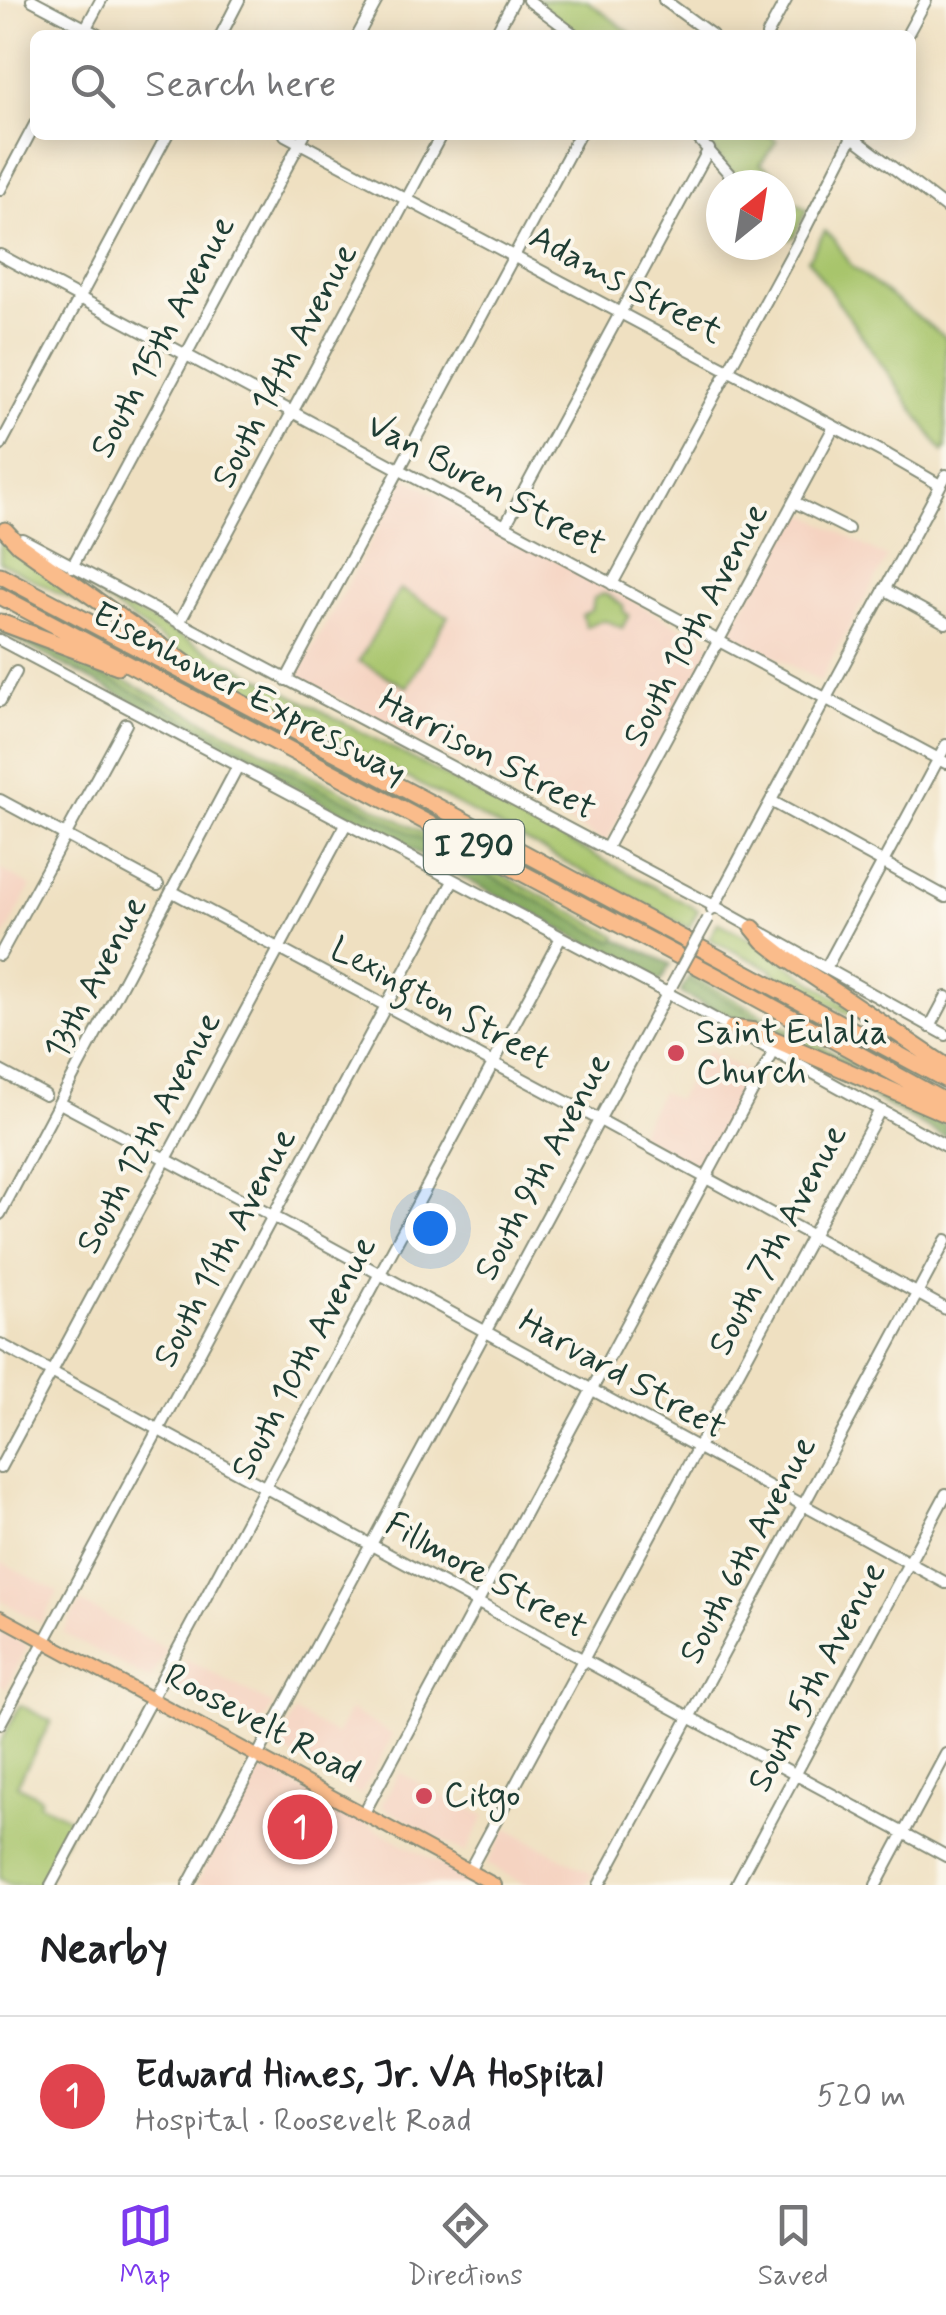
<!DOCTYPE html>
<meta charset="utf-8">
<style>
body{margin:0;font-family:Mynerve,sans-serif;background:#f2f2f2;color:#202124}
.compass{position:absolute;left:706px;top:170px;width:90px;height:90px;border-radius:50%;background:#fff;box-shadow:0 5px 25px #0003;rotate:30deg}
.you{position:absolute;left:430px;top:1228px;width:35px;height:35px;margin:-25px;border:8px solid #fff;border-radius:50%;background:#1a73e8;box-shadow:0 0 0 15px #1a73e833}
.badge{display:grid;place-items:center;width:65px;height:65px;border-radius:50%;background:#7c3aed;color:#fff;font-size:32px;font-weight:700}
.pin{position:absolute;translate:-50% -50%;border:5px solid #fff;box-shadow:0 2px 10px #0006}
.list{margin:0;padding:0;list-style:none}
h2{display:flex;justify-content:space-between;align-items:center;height:130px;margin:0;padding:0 40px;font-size:42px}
h2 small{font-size:32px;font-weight:400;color:#757577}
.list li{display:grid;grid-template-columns:65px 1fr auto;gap:30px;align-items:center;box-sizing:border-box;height:160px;padding:0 40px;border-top:2px solid #e0e0e0}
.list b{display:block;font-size:38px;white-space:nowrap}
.list p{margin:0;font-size:32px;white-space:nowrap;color:#757577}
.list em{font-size:32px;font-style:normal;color:#757577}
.icon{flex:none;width:55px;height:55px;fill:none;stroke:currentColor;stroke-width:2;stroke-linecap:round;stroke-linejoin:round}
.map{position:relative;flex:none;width:946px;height:1885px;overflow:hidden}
.search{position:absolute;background:#fff;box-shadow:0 5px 25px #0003;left:30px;right:30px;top:30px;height:110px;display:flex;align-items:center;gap:25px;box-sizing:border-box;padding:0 35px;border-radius:15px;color:#757577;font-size:38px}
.sheet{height:290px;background:#fff}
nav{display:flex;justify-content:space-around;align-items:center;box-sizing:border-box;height:140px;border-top:2px solid #e0e0e0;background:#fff;font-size:28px;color:#757577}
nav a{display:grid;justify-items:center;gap:5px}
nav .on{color:#7c3aed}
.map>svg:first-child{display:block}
.built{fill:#f5d3c1}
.green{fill:#a8c56c;stroke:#648150;stroke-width:2.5}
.forest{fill:#86aa60;stroke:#52744a;stroke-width:2.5}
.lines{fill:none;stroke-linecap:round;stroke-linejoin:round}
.minor-casing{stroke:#878e7a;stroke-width:14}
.major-casing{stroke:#878e7a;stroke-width:16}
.highway-casing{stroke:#878e7a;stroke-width:19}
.minor{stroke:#fff;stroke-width:10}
.major{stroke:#fabc8b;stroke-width:12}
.highway{stroke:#fabc8b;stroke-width:15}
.minor-bridge-casing{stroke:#878e7a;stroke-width:14;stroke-linecap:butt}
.minor-bridge{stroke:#fff;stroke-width:10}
.poi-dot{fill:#d1495b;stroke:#fbf7ec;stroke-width:4}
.labels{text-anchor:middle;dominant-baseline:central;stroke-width:8;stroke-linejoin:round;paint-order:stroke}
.shield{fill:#fbf7ec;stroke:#61756b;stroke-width:2.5}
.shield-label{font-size:32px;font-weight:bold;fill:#1f3d34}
.street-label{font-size:35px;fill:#1f3d34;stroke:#fbf7ec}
.poi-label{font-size:35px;fill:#1f3d34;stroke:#fbf7ec;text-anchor:start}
</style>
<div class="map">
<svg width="946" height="1885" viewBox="0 0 946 1885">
<rect width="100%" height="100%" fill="#fbf7ec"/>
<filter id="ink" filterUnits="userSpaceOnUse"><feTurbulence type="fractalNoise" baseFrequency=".01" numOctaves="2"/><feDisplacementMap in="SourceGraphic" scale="20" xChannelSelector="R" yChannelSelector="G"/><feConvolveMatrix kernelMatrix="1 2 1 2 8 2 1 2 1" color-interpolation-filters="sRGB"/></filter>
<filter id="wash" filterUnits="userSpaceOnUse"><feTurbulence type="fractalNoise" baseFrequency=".0048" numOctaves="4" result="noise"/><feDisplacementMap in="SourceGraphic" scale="40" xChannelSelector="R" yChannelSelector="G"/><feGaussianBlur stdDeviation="2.25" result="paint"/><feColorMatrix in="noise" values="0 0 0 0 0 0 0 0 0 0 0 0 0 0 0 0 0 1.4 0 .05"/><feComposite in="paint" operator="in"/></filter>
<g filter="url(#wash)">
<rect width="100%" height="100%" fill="#efe0c1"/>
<!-- built -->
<path class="built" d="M406,478L712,644L606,842L297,676Z
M797,509L887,558L820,681L730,632Z
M0,869L31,886L0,946Z
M707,1050L754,1076L703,1169L638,1134L661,1092L676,1100Z
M0,1561L58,1592L41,1623L0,1600Z
M80,1602L167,1649L150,1680L63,1633Z
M0,1632L28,1646L6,1688L0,1684Z
M186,1659L273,1705L257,1732H249L170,1689Z
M350,1710L393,1735L361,1795L286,1752L280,1744L295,1712L336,1735Z
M267,1771L270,1772L479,1885H196L231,1820L235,1818L255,1782L257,1774Z
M399,1772L457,1804L459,1802L485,1816L465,1853L381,1806Z
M507,1828L592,1874L586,1885H525L487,1864Z"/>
<!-- green -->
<path class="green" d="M534,0H586L633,35H581Z
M700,135H769L777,141L760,164L781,177L777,185H743Z
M781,194L807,210L794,236L789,239L781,234Z
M825,231L835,240L852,267L946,338V447L943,452L808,259Z
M0,541L118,619L115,623L0,562Z
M55,566L94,587L93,590L698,910L689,928L224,680L181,653Z
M400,589L448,616L407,687L359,661Z
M602,594L608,595L623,606L624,612L629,615L622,628C608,620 600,618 586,627L582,615L592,610L594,598Z
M0,626L64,650L376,808L617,936L616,939L670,964L661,981H658L0,631Z
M718,922L756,942L896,1040L772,973L773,970L709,939Z
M690,975L887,1082L757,1025L710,1009L684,995L681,992Z
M20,1705L51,1721L17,1785L41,1798L39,1803L74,1821L40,1885H11L0,1879V1743Z"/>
<!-- forest -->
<path class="forest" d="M5,631L52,650L334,795L358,805L612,941L619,940L670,964L661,981H658L2,632Z
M687,979L802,1041L805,1046C765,1028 723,1015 684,995L681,992Z
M821,1066L946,1125V1138L817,1067Z"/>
</g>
<g filter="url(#ink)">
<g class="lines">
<defs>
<path id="minor" d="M32,0L98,35
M528,0L575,35
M664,0L712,35
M82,35L101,0
M221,35L239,0
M358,35L377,0
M495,35L514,0
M767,35L786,0
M907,35L926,0
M285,135L888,455L940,485
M695,135L739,185
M850,135L946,208
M0,190L35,124
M0,255L946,763
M0,446L167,135
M794,502L848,529
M505,526L709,149
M22,539L714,906L946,1035
M72,567L304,135
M612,584L803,233L853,135
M884,589L946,623
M179,623L441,135
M0,640L684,1002L946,1146
M286,680L579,135
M0,701L16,672
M0,800L158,885
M771,801L946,897
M606,849L834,427
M173,892L600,1120L946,1309
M712,910L946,475
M0,955L126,724
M826,968L946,745
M930,1027L946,997
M0,1071L45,1095
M60,1103L325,1244L946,1583
M0,1214L238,766
M0,1344L946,1856
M0,1468L346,824
M0,1724L453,881
M364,1813L774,1051
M469,1871L880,1110
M51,1885L560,939
M188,1885L669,990
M599,1885L946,1240
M736,1885L946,1494
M876,1885L946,1754"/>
<path id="major" d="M0,1617L495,1885"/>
<path id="highway" d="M5,530L19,545L197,671
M0,575L476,827L946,1080
M0,596L720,978L946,1102
M0,622L118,666
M753,928L764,941L787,959L946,1066
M732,1028L755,1031L946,1114"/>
</defs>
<!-- minor casing -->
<use href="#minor" class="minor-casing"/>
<!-- major casing -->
<use href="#major" class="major-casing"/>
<!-- highway casing -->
<use href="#highway" class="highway-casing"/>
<!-- minor -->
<use href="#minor" class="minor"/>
<!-- major -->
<use href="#major" class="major"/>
<!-- highway -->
<use href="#highway" class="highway"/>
<defs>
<path id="minor-bridge" d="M672,985L708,919"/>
</defs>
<!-- minor-bridge casing -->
<use href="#minor-bridge" class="minor-bridge-casing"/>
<!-- minor-bridge -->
<use href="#minor-bridge" class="minor-bridge"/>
</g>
</g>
<!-- markers -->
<g class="poi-dot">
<circle cx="676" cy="1053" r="10"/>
<circle cx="424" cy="1796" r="10"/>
</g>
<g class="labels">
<!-- shield labels -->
<rect class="shield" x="424" y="820" width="100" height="54" rx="8"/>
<g class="shield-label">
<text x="474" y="847">I 290</text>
</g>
<!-- street labels -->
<g class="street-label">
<text transform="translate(626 285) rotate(28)">Adams Street</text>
<text transform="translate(163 337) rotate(-62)">South 15th Avenue</text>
<text transform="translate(285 366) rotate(-62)">South 14th Avenue</text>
<text transform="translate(486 485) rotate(28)">Van Buren Street</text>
<text transform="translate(696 625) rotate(-62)">South 10th Avenue</text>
<text transform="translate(249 694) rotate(28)">Eisenhower Expressway</text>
<text transform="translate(487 755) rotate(28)">Harrison Street</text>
<text transform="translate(96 978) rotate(-62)">13th Avenue</text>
<text transform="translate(440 1004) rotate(28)">Lexington Street</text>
<text transform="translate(149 1133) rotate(-62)">South 12th Avenue</text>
<text transform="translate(543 1167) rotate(-62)">South 9th Avenue</text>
<text transform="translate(778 1240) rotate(-62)">South 7th Avenue</text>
<text transform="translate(225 1248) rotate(-62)">South 11th Avenue</text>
<text transform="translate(304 1358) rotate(-62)">South 10th Avenue</text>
<text transform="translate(622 1375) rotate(29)">Harvard Street</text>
<text transform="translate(748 1550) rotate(-62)">South 6th Avenue</text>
<text transform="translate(486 1576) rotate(29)">Fillmore Street</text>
<text transform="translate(817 1677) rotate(-62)">South 5th Avenue</text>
<text transform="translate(262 1724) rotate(28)">Roosevelt Road</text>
</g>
<!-- poi labels -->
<g class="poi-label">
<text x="696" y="1033">Saint Eulalia<tspan x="696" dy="40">Church</tspan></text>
<text x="444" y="1796">Citgo</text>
</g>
</g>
</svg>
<svg class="compass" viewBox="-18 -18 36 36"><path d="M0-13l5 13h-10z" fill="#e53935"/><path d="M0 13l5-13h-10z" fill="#757577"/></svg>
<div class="you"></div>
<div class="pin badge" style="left:300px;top:1827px;background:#e0444e">1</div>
<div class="search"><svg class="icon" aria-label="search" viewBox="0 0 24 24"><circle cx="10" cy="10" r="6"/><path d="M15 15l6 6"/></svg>Search here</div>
</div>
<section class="sheet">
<h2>Nearby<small></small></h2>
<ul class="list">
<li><span class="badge" style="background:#e0444e">1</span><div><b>Edward Hines, Jr. VA Hospital</b><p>Hospital · Roosevelt Road</p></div><em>520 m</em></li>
</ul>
</section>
<nav>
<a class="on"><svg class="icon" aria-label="map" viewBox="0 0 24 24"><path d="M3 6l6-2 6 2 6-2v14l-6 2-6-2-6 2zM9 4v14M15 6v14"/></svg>Map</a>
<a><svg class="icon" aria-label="directions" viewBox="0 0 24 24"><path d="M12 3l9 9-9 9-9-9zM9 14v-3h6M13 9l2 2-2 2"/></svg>Directions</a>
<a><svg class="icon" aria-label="saved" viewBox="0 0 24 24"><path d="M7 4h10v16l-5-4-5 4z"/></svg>Saved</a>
</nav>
